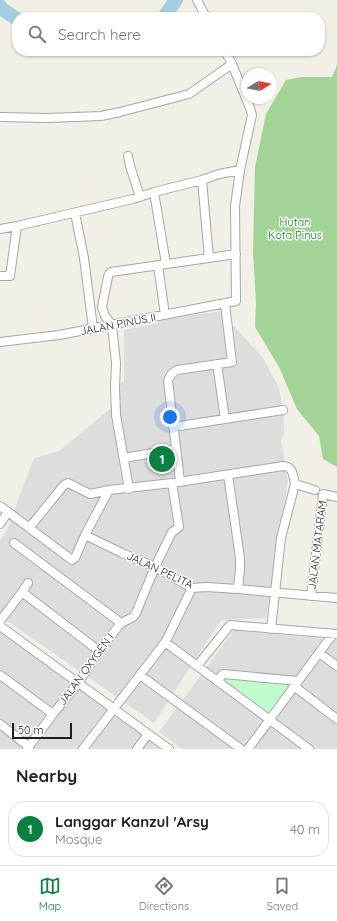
<!DOCTYPE html>
<style>
body{margin:0;font-family:Quicksand,sans-serif;background:#f2f2f2;color:#202124}
.compass{position:absolute;left:241px;top:68px;width:36px;height:36px;border-radius:50%;background:#fff;box-shadow:0 1px 3px #0004;rotate:80deg}
.scale{position:absolute;left:12px;bottom:10px;width:60px;box-sizing:border-box;padding-left:4px;border:2px solid #202020;border-top:0;font-size:11px;line-height:14px;white-space:nowrap;color:#202020;-webkit-text-stroke:3px #fff;paint-order:stroke}
.you{position:absolute;left:170px;top:417px;width:14px;height:14px;margin:-10px;border:3px solid #fff;border-radius:50%;background:#1a73e8;box-shadow:0 0 0 6px #1a73e833}
.badge{display:grid;place-items:center;width:26px;height:26px;border-radius:50%;background:#0b8043;color:#fff;font-size:13px;font-weight:700}
.pin{position:absolute;translate:-50% -50%;border:2px solid #fff;box-shadow:0 1px 4px #0006}
.list{margin:0;padding:0;list-style:none}
h2{display:flex;justify-content:space-between;align-items:center;height:52px;margin:0;padding:0 16px;font-size:17px}
h2 small{font-size:13px;font-weight:400;color:#757577}
.list li{display:grid;grid-template-columns:26px 1fr auto;gap:12px;align-items:center;box-sizing:border-box;height:56px;margin:0 8px 8px;padding:0 8px;border:1px solid #e0e0e0;border-radius:16px}
.list b{display:block;font-size:15px;white-space:nowrap}
.list p{margin:0;font-size:13px;white-space:nowrap;color:#757577}
.list em{font-size:13px;font-style:normal;color:#757577}
.icon{flex:none;width:22px;height:22px;fill:none;stroke:currentColor;stroke-width:2;stroke-linecap:round;stroke-linejoin:round}
.map{position:relative;flex:none;width:337px;height:749px;overflow:hidden}
.search{position:absolute;background:#fff;box-shadow:0 1px 3px #0004;left:12px;right:12px;top:12px;height:44px;display:flex;align-items:center;gap:10px;box-sizing:border-box;padding:0 14px;border-radius:16px;color:#757577;font-size:15px}
.sheet{height:116px;background:#fff}
nav{display:flex;justify-content:space-around;align-items:center;box-sizing:border-box;height:56px;border-top:1px solid #e0e0e0;background:#fff;font-size:11px;color:#757577}
nav a{display:grid;justify-items:center;gap:2px}
nav .on{color:#0b8043}
.map>svg:first-child{display:block}
.residential{fill:#dedddd}
.forest{fill:#a4d398}
.park{fill:#c1fdcc}
.lines{fill:none;stroke-linecap:round;stroke-linejoin:round}
.river{stroke:#a4cde1;stroke-width:14}
.minor-casing{stroke:#a7a7a7;stroke-width:10}
.minor{stroke:#fff;stroke-width:8}
.labels{text-anchor:middle;dominant-baseline:central;stroke-width:3;stroke-linejoin:round;paint-order:stroke}
.park-label{font-size:11px;fill:#04881c;stroke:#fff}
.street-label{font-size:11px;fill:#202020;stroke:#fff}
</style>
<div class="map">
<svg width="337" height="749" viewBox="0 0 337 749">
<rect width="100%" height="100%" fill="#f1efe6"/>
<!-- residential -->
<path class="residential" d="M220,311L263,358L279,388L283,410L284,434L281,440L288,482L266,618L221,620L154,723L0,616V541L7,530L34,458L59,451L120,401L118,385L124,382V330L159,323V320Z
M0,626L160,749H0Z
M234,630L337,640V749H182L159,732Z"/>
<!-- forest -->
<path class="forest" d="M337,65V467L323,459L319,436L297,409L279,367L255,327L256,302L253,252L255,167L266,114L286,80L301,77H332Z"/>
<!-- park -->
<path class="park" d="M220,677L291,684L267,714Z"/>
<g class="lines">
<!-- river -->
<path class="river" d="M0,6L2,9L17,19
M164,17L176,0"/>
<defs>
<path id="minor" d="M197,0L206,17
M0,117L48,118L101,116L120,112L189,94L232,64
M128,156L130,166L140,197
M202,180L209,258
M154,192L166,264
M75,213L84,258L93,328
M17,226L133,199L154,192L202,180L219,174L240,170
M0,229L17,226L10,276H0
M158,265L165,315
M0,342L59,335L236,301L235,206L240,170L252,115L250,108L232,64L225,51
M217,364L225,419
M173,427L283,410
M124,458L176,449
M228,475L240,558V569L238,589
M180,481L168,381C170,375 172,373 177,370L232,362L225,304
M295,484L315,490
M129,489L116,415L115,387L116,363L112,325L105,316L102,307L108,277L109,274L111,272L236,254
M0,506L72,560L75,558L85,535L109,490
M0,524L8,512
M29,528L64,485L68,483L90,494L95,493L109,490L172,483L283,466C293,466 293,475 295,484L281,538L271,629
M85,535L122,553L155,567L192,588L206,587L238,589L337,598
M14,543L121,623
M22,592L28,583
M311,596L323,494L337,497
M0,621L22,592L99,651
M0,626L169,749
M165,642L309,749
M319,653L337,666
M197,666L230,625L337,634
M0,675L53,714
M140,675L241,749
M217,681L223,674L298,681
M294,686L337,719
M0,724L29,747
M27,749L53,714L78,683L99,651L121,623L133,617L136,613L155,567L172,532L174,531L179,527L172,483
M83,749L166,641L192,588
M137,749L148,734
M248,749L333,634"/>
</defs>
<!-- minor casing -->
<use href="#minor" class="minor-casing"/>
<!-- minor -->
<use href="#minor" class="minor"/>
</g>
<g class="labels">
<!-- park labels -->
<g class="park-label">
<text x="295" y="222">Hutan<tspan x="295" dy="13">Kota Pinus</tspan></text>
</g>
<!-- street labels -->
<g class="street-label">
<text transform="translate(118 324) rotate(-11)">JALAN PINUS II</text>
<text transform="translate(317 545) rotate(-83)">JALAN MATARAM</text>
<text transform="translate(160 570) rotate(25)">JALAN PELITA</text>
<text transform="translate(86 669) rotate(-54)">JALAN OXYGEN I</text>
</g>
</g>
</svg>
<svg class="compass" viewBox="-18 -18 36 36"><path d="M0-13l5 13h-10z" fill="#e53935"/><path d="M0 13l5-13h-10z" fill="#757577"/></svg>
<div class="scale">50 m</div>
<div class="you"></div>
<div class="pin badge" style="left:162px;top:459px">1</div>
<div class="search"><svg class="icon" aria-label="search" viewBox="0 0 24 24"><circle cx="10" cy="10" r="6"/><path d="M15 15l6 6"/></svg>Search here</div>
</div>
<section class="sheet">
<h2>Nearby<small></small></h2>
<ul class="list">
<li><span class="badge">1</span><div><b>Langgar Kanzul 'Arsy</b><p>Mosque</p></div><em>40 m</em></li>
</ul>
</section>
<nav>
<a class="on"><svg class="icon" aria-label="map" viewBox="0 0 24 24"><path d="M3 6l6-2 6 2 6-2v14l-6 2-6-2-6 2zM9 4v14M15 6v14"/></svg>Map</a>
<a><svg class="icon" aria-label="directions" viewBox="0 0 24 24"><path d="M12 3l9 9-9 9-9-9zM9 14v-3h6M13 9l2 2-2 2"/></svg>Directions</a>
<a><svg class="icon" aria-label="saved" viewBox="0 0 24 24"><path d="M7 4h10v16l-5-4-5 4z"/></svg>Saved</a>
</nav>
